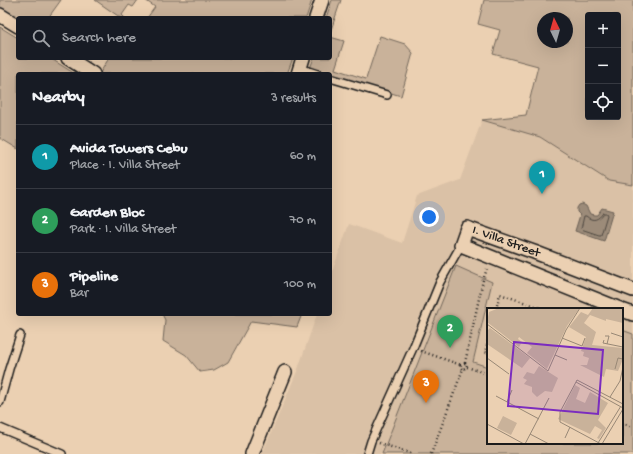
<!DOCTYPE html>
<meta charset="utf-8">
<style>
body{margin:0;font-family:"Gochi Hand",sans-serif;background:#20242c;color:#f1f3f6}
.controls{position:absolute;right:12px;top:12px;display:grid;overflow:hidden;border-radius:4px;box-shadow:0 4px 16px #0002}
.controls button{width:36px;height:36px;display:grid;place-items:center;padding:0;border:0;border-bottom:1px solid #363941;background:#171b24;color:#f1f3f6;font:20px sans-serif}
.compass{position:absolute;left:537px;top:12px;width:36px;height:36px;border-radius:50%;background:#171b24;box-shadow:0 4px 16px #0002;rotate:355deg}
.you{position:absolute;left:429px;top:217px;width:14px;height:14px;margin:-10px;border:3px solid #fff;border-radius:50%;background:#1a73e8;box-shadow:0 0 0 6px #1a73e833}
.badge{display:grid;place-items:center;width:26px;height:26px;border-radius:50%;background:#2563eb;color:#fff;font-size:13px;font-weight:700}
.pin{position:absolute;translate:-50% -33px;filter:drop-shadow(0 1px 2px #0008)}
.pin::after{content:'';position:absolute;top:21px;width:14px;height:12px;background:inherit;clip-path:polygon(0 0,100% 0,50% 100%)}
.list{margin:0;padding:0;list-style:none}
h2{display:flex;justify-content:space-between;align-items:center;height:52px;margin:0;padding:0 16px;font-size:17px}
h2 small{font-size:13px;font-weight:400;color:#9ea1a6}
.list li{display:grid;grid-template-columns:26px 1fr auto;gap:12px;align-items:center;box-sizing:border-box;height:64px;padding:0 16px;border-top:1px solid #363941}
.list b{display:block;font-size:15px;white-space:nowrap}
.list p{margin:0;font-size:13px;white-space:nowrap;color:#9ea1a6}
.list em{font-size:13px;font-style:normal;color:#9ea1a6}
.icon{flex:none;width:22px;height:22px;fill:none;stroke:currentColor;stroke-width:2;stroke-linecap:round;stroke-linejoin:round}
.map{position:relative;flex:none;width:633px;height:454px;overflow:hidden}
.search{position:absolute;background:#171b24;box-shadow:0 4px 16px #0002;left:16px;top:16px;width:316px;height:44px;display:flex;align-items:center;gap:10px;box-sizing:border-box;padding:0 14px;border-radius:4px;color:#9ea1a6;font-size:15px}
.panel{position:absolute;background:#171b24;box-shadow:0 4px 16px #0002;left:16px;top:72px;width:316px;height:244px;border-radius:4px}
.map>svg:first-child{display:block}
.built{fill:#dac1a6;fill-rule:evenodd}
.green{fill:#c9b29a;stroke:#72675b;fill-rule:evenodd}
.water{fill:#9c8b79;stroke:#695f54}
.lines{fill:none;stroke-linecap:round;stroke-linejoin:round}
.shore{stroke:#4f4841;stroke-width:1}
.service-casing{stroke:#1c1c1c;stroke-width:10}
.minor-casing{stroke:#1c1c1c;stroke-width:16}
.path{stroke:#1c1c1c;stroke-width:2.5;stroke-dasharray:1 3;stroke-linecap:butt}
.service{stroke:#ebd0b2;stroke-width:7}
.minor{stroke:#ebd0b2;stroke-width:13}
.labels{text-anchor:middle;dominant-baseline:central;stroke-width:3;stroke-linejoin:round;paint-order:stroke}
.street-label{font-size:13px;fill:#1c1c1c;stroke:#ebd0b2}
.inset-road{fill:none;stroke:#988876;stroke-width:1}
.view{fill:#7b2cbf;fill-opacity:0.15;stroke:#7b2cbf;stroke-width:2}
.inset-edge{fill:none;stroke:#1c1c1c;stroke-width:2}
</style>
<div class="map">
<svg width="633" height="454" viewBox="0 0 633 454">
<rect width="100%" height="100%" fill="#ebd0b2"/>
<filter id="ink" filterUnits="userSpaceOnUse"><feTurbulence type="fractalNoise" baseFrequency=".025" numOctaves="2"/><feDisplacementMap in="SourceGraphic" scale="8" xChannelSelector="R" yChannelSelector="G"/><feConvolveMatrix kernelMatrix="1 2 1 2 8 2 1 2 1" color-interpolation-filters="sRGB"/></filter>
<g filter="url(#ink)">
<!-- built -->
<path class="built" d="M482,120L540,137L609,181L633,185V454H262L298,369L317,314H330V278L349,224L402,243L417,196L460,180ZM488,309H622V443H488Z"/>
<!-- green -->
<path class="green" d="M0,0H61L48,18H18V19L0,8Z
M95,0H138L133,7L129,5L122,15L125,18H121Z
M145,0H312L306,18H147L155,7Z
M332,0H341L330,33V18H326Z
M484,0H633V185L609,181L540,137L482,120L526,115L538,66L493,54L500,30L478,24ZM588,15H618V117H588ZM543,18H567V42H543Z
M0,27L18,38V58H50L75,74H18V149L0,138Z
M380,36L405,44L413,53L401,96L310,68L314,58H330V37L344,41L335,69L366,79Z
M109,58H293L287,74H102L100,73Z
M456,266L492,282L473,362L488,367V443H622V330L633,334V454H382Z
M162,314H302L297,327L251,321L228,362L214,370L200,372L186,355L163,341L165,320Z"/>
<!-- water -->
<path class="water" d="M582,204L586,206L590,214L594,215H597L602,208L613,211L604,241L575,231L580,215L577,212V208L579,205Z"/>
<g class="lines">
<!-- shore -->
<path class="shore" d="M603,213H606L607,215L601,235H599L581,229L584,216H586C593,222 598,220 603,213Z"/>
<defs>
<path id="service" d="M300,68L318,74
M330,78L387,95
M0,402L9,369L20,335
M0,428L62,454
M367,454L371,441L413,348L440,282L461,245"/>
<path id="minor" d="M0,15L18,26
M316,18L322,0
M68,58L93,74
M298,74L303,58
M620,309L461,245L467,228L534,252L633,290
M622,310L633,314
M252,454L285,372"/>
</defs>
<!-- service casing -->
<use href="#service" class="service-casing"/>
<!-- minor casing -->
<use href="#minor" class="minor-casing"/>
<!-- path -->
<path class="path" d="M496,309L500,294L544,309
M488,341L485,352L488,353
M421,351L461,365
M465,363L483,280L487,269
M467,367L488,374
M622,423L633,427
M379,443L413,454
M431,454L463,369L466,368L467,365L465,363L461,365V367L463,369"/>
<!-- service -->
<use href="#service" class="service"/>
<!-- minor -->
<use href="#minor" class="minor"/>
</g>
</g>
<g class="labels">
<!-- street labels -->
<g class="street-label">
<text transform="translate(506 242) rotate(20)">I. Villa Street</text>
</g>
</g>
<!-- overview -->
<g transform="translate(487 308)">
<rect width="136" height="136" fill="#ebd0b2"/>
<path d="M12,0H92V1L80,18L60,61L40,45L45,39L32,29L31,31L35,34L32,39L0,14L2,4ZM106,0H136V15L119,11V13L103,7L97,15L109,24L105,37L136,40V51L131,63L119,61L117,69L93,57H100L102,50L96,48L97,44L94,43L99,29L82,19L94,4L101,7ZM3,20L43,50L35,60L0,36V23ZM52,58L71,70L65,84L58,83L50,89L45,84V79L37,76L40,72L36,70L40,64L47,66ZM88,77L93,80L89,91L98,95L103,84L121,95L111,112L119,120L112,131L110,130L115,122L108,118L103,126L71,111ZM16,108L30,115L24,127L10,120Z" fill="#c9b29a"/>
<path class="inset-road" d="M0,16L61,63L79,22L93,0M124,25L136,29M118,28H122L120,36M75,30L95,38L98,30M117,32L116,35L136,39M68,47L80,52M0,50L22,66M128,61L131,50L136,51M9,88L52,111M123,89L133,73L136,59M20,94L25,82M136,96L90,72L89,74L136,100M73,114L114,136M73,114V104L89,74M0,116L37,136M43,126L62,136M78,130L83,119M111,135L134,98M38,136L62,90M115,136L136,101"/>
<path class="view" d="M27,34L116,42L111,106L21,98Z"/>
<rect width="136" height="136" class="inset-edge"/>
</g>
</svg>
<div class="controls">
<button>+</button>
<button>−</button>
<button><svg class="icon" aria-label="locate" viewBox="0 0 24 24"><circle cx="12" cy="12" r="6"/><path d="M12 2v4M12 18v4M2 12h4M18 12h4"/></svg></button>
</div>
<svg class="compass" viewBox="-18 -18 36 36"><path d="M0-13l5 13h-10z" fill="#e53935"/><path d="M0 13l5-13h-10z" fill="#9ea1a6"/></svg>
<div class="you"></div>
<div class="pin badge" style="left:542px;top:194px;background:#0f9aa8">1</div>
<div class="pin badge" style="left:450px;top:348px;background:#2e9e5b">2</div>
<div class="pin badge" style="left:426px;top:403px;background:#e8710a">3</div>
<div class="search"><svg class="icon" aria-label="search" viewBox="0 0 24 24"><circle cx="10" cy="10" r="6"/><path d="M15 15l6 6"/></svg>Search here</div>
<section class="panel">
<h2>Nearby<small>3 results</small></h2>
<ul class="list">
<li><span class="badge" style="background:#0f9aa8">1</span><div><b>Avida Towers Cebu</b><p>Place · I. Villa Street</p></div><em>60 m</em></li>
<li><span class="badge" style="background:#2e9e5b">2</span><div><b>Garden Bloc</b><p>Park · I. Villa Street</p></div><em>70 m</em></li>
<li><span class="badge" style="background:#e8710a">3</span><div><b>Pipeline</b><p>Bar</p></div><em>100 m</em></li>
</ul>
</section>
</div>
